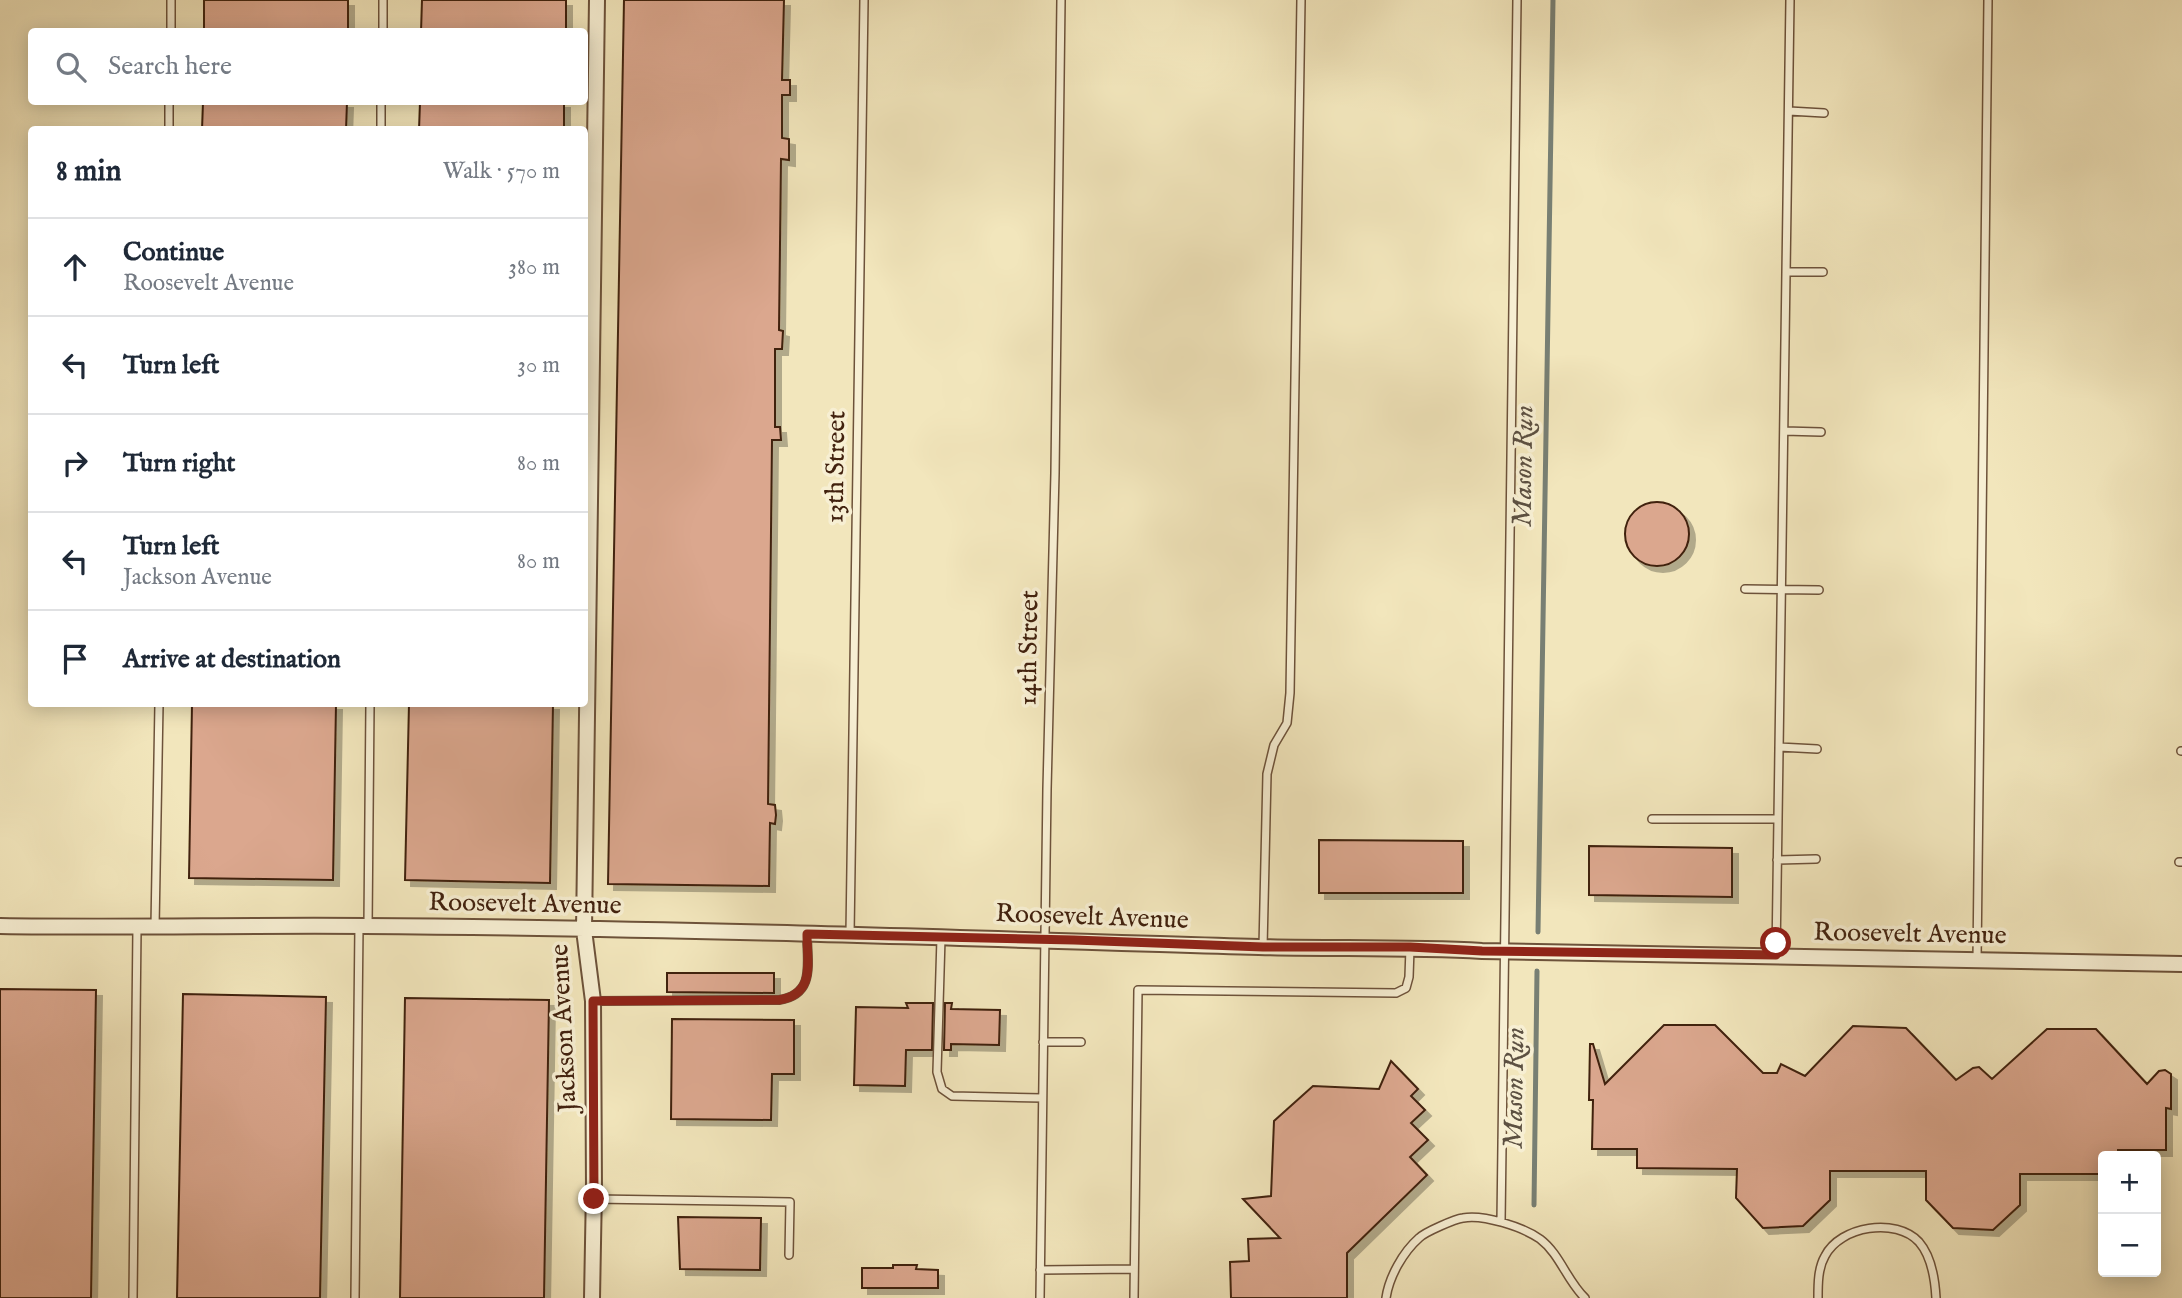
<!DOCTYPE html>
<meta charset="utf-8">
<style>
body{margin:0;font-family:"IM FELL English",serif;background:#f2f2f3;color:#1f2937}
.controls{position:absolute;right:21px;bottom:21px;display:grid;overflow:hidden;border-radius:7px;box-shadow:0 4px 18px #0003}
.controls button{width:63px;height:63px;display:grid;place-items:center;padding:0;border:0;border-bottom:2px solid #e0e1e3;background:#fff;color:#1f2937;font:35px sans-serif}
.stop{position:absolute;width:21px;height:21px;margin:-16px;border:5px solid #8f2418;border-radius:50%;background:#fff}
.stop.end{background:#8f2418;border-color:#fff;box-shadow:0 2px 7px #0008}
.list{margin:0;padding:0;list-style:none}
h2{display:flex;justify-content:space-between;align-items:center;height:91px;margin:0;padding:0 28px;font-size:30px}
h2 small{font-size:23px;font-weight:400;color:#747a83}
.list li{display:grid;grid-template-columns:46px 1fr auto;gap:21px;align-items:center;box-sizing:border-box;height:98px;padding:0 28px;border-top:2px solid #e0e1e3}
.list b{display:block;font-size:26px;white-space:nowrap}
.list p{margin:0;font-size:23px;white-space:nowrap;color:#747a83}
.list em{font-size:23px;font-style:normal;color:#747a83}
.icon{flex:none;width:38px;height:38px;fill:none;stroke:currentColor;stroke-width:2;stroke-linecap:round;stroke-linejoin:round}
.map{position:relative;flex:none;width:2182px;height:1298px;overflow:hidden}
.search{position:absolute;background:#fff;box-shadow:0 4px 18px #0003;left:28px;top:28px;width:560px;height:77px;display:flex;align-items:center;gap:18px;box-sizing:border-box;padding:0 24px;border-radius:7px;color:#747a83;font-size:26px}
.panel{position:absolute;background:#fff;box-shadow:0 4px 18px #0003;left:28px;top:126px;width:560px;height:581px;border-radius:7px}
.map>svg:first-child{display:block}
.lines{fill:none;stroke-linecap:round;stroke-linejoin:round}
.stream{stroke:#787f73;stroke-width:5}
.building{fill:#dba78e;stroke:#41210e;stroke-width:2;filter:url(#shadow)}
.lane-casing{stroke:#6d523a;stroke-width:10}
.street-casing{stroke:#6d523a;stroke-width:18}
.lane{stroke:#f7efd3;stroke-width:7}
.street{stroke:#f7efd3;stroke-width:14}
.route{stroke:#8f2418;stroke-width:9}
.labels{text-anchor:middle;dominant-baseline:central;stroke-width:7;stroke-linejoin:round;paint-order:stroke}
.street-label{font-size:26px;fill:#41210e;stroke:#f7efd3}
.water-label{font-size:28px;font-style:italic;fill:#5c5041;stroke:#f7efd3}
</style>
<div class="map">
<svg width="2182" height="1298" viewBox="0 0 2182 1298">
<defs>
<filter id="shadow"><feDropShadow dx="6" dy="6" stdDeviation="0" flood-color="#0004"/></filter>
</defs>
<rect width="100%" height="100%" fill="#f2e6bc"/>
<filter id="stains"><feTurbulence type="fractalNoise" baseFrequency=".00286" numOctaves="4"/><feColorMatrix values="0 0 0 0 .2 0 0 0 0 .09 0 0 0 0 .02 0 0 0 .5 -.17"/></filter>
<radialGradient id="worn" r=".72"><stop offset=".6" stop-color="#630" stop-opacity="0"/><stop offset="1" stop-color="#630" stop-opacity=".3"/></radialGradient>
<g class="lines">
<!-- stream -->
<path class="stream" d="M1538,932L1553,0
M1534,1205L1537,971"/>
</g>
<!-- building -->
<path class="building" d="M204,0H348V32H204Z
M422,0H566V32H421Z
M624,0H784L782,80H790V95H782V138L789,139V160L781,159L779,330L783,331L782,349H775V427H780L781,440H772L768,804L775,805L776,815L775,824L770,823L769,886L608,884Z
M203,102H347L346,130H202Z
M420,102H564V130H419Z
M1625 534a32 32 0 1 1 64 0a32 32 0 1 1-64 0Z
M192,704H336L333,880L189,878Z
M409,704H553L550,883L405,880Z
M1319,840L1463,841V893H1319Z
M1589,846L1732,848V897L1589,895Z
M667,973H774V993L667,992Z
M0,989L96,990L91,1298H0Z
M183,994L326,997L320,1298H177Z
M405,998L549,1000L544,1298H400Z
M906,1003H933L932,1050H906L905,1086L854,1085L856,1007L908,1008Z
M945,1003H952L951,1009L1000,1010L999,1045L951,1044V1050H944Z
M672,1019L794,1020V1074H772L771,1120L671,1119Z
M1664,1025H1715L1763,1073H1777L1781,1064L1805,1076L1853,1026L1906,1028L1956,1080L1973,1068L1979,1067L1992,1079L2047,1029H2096L2147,1084L2159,1071L2165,1070L2171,1074V1109L2166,1108V1150H2118V1156H2103V1174H2020V1205L1993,1230L1953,1228L1926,1200V1171H1830V1200L1803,1226L1763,1228L1736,1198L1737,1169L1637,1168V1149H1592L1593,1100H1589L1590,1044H1593L1605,1084Z
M1391,1061L1418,1089L1411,1096L1425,1110L1411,1123L1428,1140L1410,1157L1427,1175L1347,1253V1298H1231L1230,1262L1249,1261L1248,1239L1280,1238L1243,1199L1271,1196L1274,1121L1313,1086L1379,1089Z
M678,1217L761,1218L760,1270L680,1269Z
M893,1265H917L916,1269L938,1270V1288H862V1268H893Z"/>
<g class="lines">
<defs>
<path id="lane" d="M171,32V0
M383,32V0
M1789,111L1824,113
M169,130V102
M381,130V102
M1786,272H1823
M1784,431L1821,432
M1745,589L1819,590
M1779,747L1817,749
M2181,751H2182
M1652,819H1778
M1777,860L1816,859
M2179,862H2182
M368,926L370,704
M155,927L159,704
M850,934L864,0
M941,938L937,1072L942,1089L952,1096L1042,1098
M1263,947L1267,774L1274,745L1287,723L1290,693L1301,0
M1776,955L1790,0
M1977,960L1988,0
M593,1001L779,1000C816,994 807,963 807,934
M1043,1042H1081
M594,1199L790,1202L789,1255
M1501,1222L1517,0
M1040,1270L1134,1269
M133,1298L137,928
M355,1298L359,926
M1040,1298L1047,789L1055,473L1061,0
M1134,1298L1138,990L1396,993L1406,988L1409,977L1410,948
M1386,1298C1389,1277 1403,1252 1419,1238C1425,1232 1455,1219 1463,1218C1483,1214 1523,1227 1540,1239C1560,1254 1567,1281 1585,1298
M1818,1298C1818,1284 1818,1268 1825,1256C1840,1226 1896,1217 1919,1242C1932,1257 1935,1279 1936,1298"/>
<path id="street" d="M0,926C122,928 243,925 365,926C663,928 961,938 1259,947C1333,949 1407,947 1482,951L2182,964
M592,1298L594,1189L593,1001L584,930L597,0"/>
</defs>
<!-- lane casing -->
<use href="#lane" class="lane-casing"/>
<!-- street casing -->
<use href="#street" class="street-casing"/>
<!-- lane -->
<use href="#lane" class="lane"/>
<!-- street -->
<use href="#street" class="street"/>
</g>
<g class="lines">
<!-- route -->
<path class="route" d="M594,1199L593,1001L779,1000C816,994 807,963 807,934L1074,940L1263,947H1410L1482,951L1776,955V943"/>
</g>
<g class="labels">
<!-- street labels -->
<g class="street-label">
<text transform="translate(836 467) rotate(-89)">13th Street</text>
<text transform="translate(1029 648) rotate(-89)">14th Street</text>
<text transform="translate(525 904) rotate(1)">Roosevelt Avenue</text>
<text transform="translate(1092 917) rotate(2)">Roosevelt Avenue</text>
<text transform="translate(1910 934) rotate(1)">Roosevelt Avenue</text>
<text transform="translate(564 1028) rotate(-93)">Jackson Avenue</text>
</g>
<!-- water labels -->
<g class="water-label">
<text transform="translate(1524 466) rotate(-89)">Mason Run</text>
<text transform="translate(1515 1088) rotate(-89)">Mason Run</text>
</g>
</g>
<rect width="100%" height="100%" filter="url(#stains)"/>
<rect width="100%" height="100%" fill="url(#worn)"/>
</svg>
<div class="controls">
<button>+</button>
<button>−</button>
</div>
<div class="stop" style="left:1776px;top:943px"></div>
<div class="stop end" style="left:594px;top:1199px"></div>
<div class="search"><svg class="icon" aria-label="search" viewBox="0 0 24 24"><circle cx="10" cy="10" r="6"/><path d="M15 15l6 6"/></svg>Search here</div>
<section class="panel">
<h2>8 min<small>Walk · 570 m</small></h2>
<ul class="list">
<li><svg class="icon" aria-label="ahead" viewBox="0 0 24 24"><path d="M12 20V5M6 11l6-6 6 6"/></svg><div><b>Continue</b><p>Roosevelt Avenue</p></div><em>380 m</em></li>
<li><svg class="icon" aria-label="left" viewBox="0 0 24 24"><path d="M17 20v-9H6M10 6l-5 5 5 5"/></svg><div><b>Turn left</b></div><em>30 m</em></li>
<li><svg class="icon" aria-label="right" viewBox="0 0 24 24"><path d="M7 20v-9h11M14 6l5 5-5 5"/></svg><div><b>Turn right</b></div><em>80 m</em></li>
<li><svg class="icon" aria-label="left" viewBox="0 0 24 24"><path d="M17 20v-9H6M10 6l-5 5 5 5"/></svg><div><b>Turn left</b><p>Jackson Avenue</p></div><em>80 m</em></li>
<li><svg class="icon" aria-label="arrive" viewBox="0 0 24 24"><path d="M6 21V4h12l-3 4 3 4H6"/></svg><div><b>Arrive at destination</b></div></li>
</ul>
</section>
</div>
